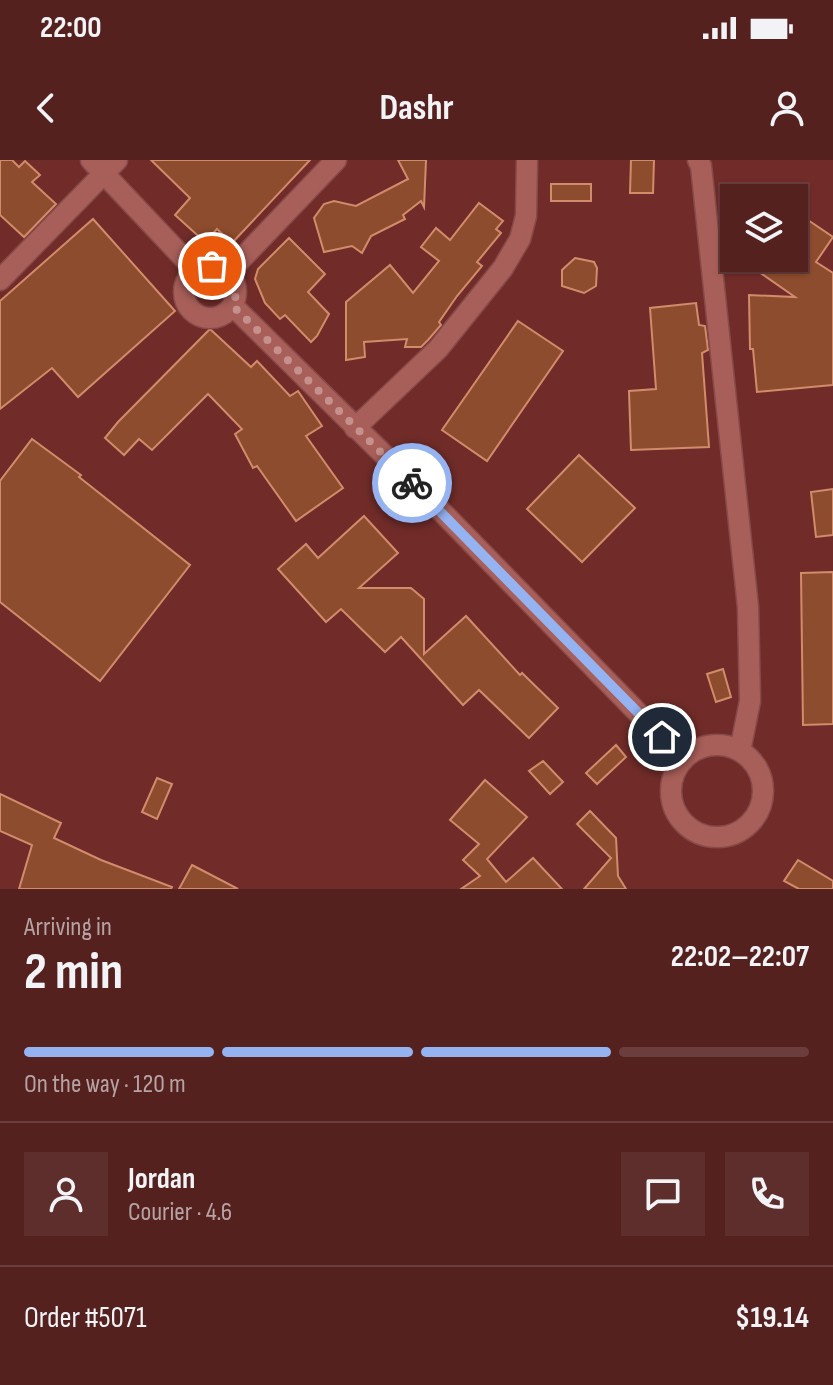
<!DOCTYPE html>
<meta charset="utf-8">
<style>
body{margin:0;font-family:"Sofia Sans Condensed",sans-serif;background:#5e2e2c;color:#f1f3f6;height:100vh;display:flex;flex-direction:column;font-size:30px;white-space:nowrap}
*{box-sizing:border-box;margin:0}
p{font-size:26px;color:#b6a3a4}
.icon{flex:none;width:44px;height:44px;fill:none;stroke:currentColor;stroke-width:2;stroke-linecap:round;stroke-linejoin:round}
.map{position:relative;height:729px;overflow:hidden}
.panel{display:flex;flex-direction:column;background:#55211f;flex:1}
.panel>*{flex:none}
.tools{position:absolute;left:720px;top:24px;display:grid;gap:16px}
.tools a{display:grid;place-items:center;width:88px;height:88px;border-radius:0px;background:#55211f;box-shadow:0 2px 6px #0004,0 0 0 2px #6b3e3d;font-size:40px}
.pin{position:absolute;display:grid;place-items:center;width:68px;height:68px;color:#fff;margin:-34px;border:4px solid #fff;border-radius:50%;box-shadow:0 2px 8px #0007}
.courier{position:absolute;display:grid;place-items:center;width:80px;height:80px;margin:-40px;border:6px solid #95b2f1;border-radius:50%;background:#fff;color:#222;box-shadow:0 2px 10px #0007}
.headline em{font-style:normal;font-weight:700}
.headline div{display:flex;flex-direction:column-reverse}
.headline{display:flex;align-items:center;justify-content:space-between;height:136px;padding:0 24px}
h1{font-size:52px;font-weight:700;line-height:60px}
.bar{display:grid;grid-template-columns:repeat(4,1fr);gap:12px 8px;align-content:center;height:96px;padding:0 24px}
.bar i{height:10px;border-radius:6px;background:#6b3e3d}
.bar .selected{background:#95b2f1}
.bar p{grid-column:span 4}
.line{display:flex;align-items:center;gap:20px;padding:0 24px;border-top:2px solid #6b3e3d}
.line div{flex:1}
.round{display:grid;place-items:center;flex:none;width:84px;height:84px;border-radius:0px;background:#5e2e2c}
.status{display:flex;justify-content:space-between;align-items:center;height:56px;padding:0 40px;background:#55211f;direction:ltr}
.status svg{height:22px;fill:currentColor}
header{display:flex;justify-content:space-between;align-items:center;height:104px;padding:0 24px;background:#55211f;font-size:36px;font-weight:700}
.map>svg:first-child{display:block}
.building{fill:#8d4c2d;stroke:#d28b6b;stroke-width:2}
.lines{fill:none;stroke-linecap:round;stroke-linejoin:round}
.minor-casing{stroke:#864a49;stroke-width:23}
.minor{stroke:#a95f59;stroke-width:20}
.done{stroke:#c6918d;stroke-width:8;stroke-dasharray:0 14.4}
.route{stroke:#95b2f1;stroke-width:10}
</style>
<div class="status"><b>22:00</b><svg viewBox="0 0 49 12"><path d="M0 12V9h3v3zM5 12V6h3v6zM10 12V3h3v9zM15 12V0h3v12zM26 1h20v11H26zM47 4h2v5h-2z"/></svg></div>
<header><svg class="icon" aria-label="back" viewBox="0 0 24 24"><path d="M15 5l-7 7 7 7"/></svg>Dashr<svg class="icon" aria-label="person" viewBox="0 0 24 24"><circle cx="12" cy="8" r="4"/><path d="M4 21q1-7 8-7t8 7"/></svg></header>
<div class="map">
<svg width="833" height="729" viewBox="0 0 833 729">
<rect width="100%" height="100%" fill="#712c29"/>
<g class="building">
<path d="M 0,0 L 12,0 L 19,7 L 25,1 L 40,15 L 32,22 L 56,44 L 24,77 L 0,55 Z"/>
<path d="M 151,0 L 310,0 L 232,83 L 217,69 L 205,82 L 175,55 L 190,38 Z"/>
<path d="M 398,0 L 426,0 L 424,47 L 421,41 L 403,55 L 405,59 L 371,76 L 362,93 L 352,86 L 324,92 L 314,58 L 324,44 L 334,41 L 356,46 L 408,19 Z"/>
<path d="M 631,0 L 654,0 L 653,33 L 630,33 Z"/>
<rect x="551" y="24" width="40" height="17"/>
<path d="M 479,43 L 503,61 L 496,69 L 501,73 L 477,102 L 482,106 L 457,136 L 439,162 L 441,165 L 428,180 L 421,187 L 405,187 L 407,179 L 364,182 L 365,197 L 346,200 L 346,142 L 390,105 L 413,133 L 439,101 L 421,87 L 436,68 L 450,80 Z"/>
<path d="M 802,56 L 833,77 L 816,102 L 833,113 L 833,225 L 757,232 L 753,189 L 750,189 L 749,135 L 795,137 L 739,98 L 794,98 L 794,66 Z"/>
<path d="M 93,59 L 175,151 L 78,237 L 52,208 L 0,249 L 0,141 Z"/>
<path d="M 289,78 L 325,114 L 308,132 L 329,154 L 317,176 L 311,182 L 285,155 L 280,159 L 265,143 L 255,119 L 258,109 Z"/>
<path d="M 575,98 L 594,102 L 597,108 L 596,126 L 584,133 L 562,126 L 562,110 Z"/>
<path d="M 696,143 L 699,165 L 705,166 L 708,190 L 702,193 L 709,287 L 631,290 L 629,231 L 656,229 L 650,148 Z"/>
<path d="M 518,161 L 563,191 L 487,301 L 442,270 Z"/>
<path d="M 210,169 L 251,207 L 257,201 L 290,236 L 298,231 L 322,266 L 306,276 L 343,328 L 296,361 L 257,306 L 253,308 L 235,274 L 242,269 L 208,234 L 152,290 L 139,279 L 124,295 L 105,278 L 118,262 Z"/>
<path d="M 32,279 L 81,315 L 79,317 L 190,405 L 100,521 L 0,442 L 0,321 Z"/>
<path d="M 579,295 L 635,348 L 582,402 L 527,349 Z"/>
<path d="M 833,329 L 833,375 L 816,377 L 811,332 Z"/>
<path d="M 364,356 L 398,393 L 359,428 L 411,428 L 424,439 L 424,494 L 466,456 L 520,515 L 522,513 L 558,548 L 529,578 L 479,530 L 463,545 L 401,477 L 385,492 L 341,449 L 326,462 L 278,409 L 306,384 L 318,398 Z"/>
<path d="M 833,412 L 833,564 L 803,565 L 801,413 Z"/>
<path d="M 723,509 L 731,537 L 716,542 L 707,514 Z"/>
<path d="M 616,585 L 626,597 L 597,624 L 586,613 Z"/>
<path d="M 543,601 L 563,622 L 550,634 L 529,611 Z"/>
<path d="M 157,618 L 172,624 L 157,659 L 142,652 Z"/>
<path d="M 485,620 L 527,657 L 487,699 L 506,722 L 533,698 L 562,729 L 461,729 L 480,716 L 463,700 L 479,684 L 450,660 Z"/>
<path d="M 0,634 L 61,663 L 54,678 L 101,700 L 172,727 L 171,729 L 19,729 L 32,685 L 0,671 Z"/>
<path d="M 590,651 L 616,678 L 618,716 L 626,729 L 584,729 L 611,698 L 577,664 Z"/>
<path d="M 798,700 L 833,721 L 833,729 L 799,729 L 784,721 Z"/>
<path d="M 192,705 L 238,729 L 179,729 Z"/>
</g>
<g class="lines">
<g class="minor-casing">
<g id="minor">
<path d="M 91,0 L 195,110"/>
<path d="M 698,0 L 701,6 L 748,447 L 750,541 L 740,591"/>
<circle cx="210" cy="132" r="26"/>
<path d="M 228,113 L 336,0"/>
<path d="M 0,120 L 117,0"/>
<path d="M 233,146 L 443,353 L 683,599"/>
<path d="M 355,268 L 438,189 L 503,108 L 520,79 L 526,56 L 527,0"/>
<circle cx="717" cy="631" r="46"/>
</g>
</g>
<use href="#minor" class="minor"/>
</g>
<g class="lines">
<path class="done" d="M 212,106 C 233,111 240,127 233,146 L 412,323"/>
<path class="route" d="M 412,323 L 662,577"/>
</g>
</svg>
<div class="tools">
<a><svg class="icon" aria-label="layers" viewBox="0 0 24 24"><path d="M12 4l9 5-9 5-9-5zM3 14l9 5 9-5"/></svg></a>
</div>
<div class="pin" style="left:212px;top:106px;background:#ea580c"><svg class="icon" aria-label="bag" viewBox="0 0 24 24"><path d="M5 8h14l-1 12H6zM9 8a3 3 0 0 1 6 0"/></svg></div>
<div class="pin" style="left:662px;top:577px;background:#1f2937"><svg class="icon" aria-label="home" viewBox="0 0 24 24"><path d="M3 11l9-7 9 7M6 9v11h12V9"/></svg></div>
<div class="courier" style="left:412px;top:323px"><svg class="icon" aria-label="bike" viewBox="0 0 24 24"><circle cx="6" cy="16" r="4"/><circle cx="18" cy="16" r="4"/><path d="M6 16l4-8h5l3 8M10 8l3 8H6M13 5h3"/></svg></div>
</div>
<section class="panel">
<div class="headline"><div><h1>2 min</h1><p>Arriving in</p></div><em>22:02–22:07</em></div>
<div class="bar"><i class="selected"></i><i class="selected"></i><i class="selected"></i><i></i><p>On the way · 120 m</p></div>
<div class="line" style="height:144px"><a class="round"><svg class="icon" aria-label="person" viewBox="0 0 24 24"><circle cx="12" cy="8" r="4"/><path d="M4 21q1-7 8-7t8 7"/></svg></a><div><b>Jordan</b><p>Courier · 4.6</p></div><a class="round"><svg class="icon" aria-label="chat" viewBox="0 0 24 24"><path d="M4 5h16v11H9l-5 4z"/></svg></a><a class="round"><svg class="icon" aria-label="phone" viewBox="0 0 24 24"><path d="M5 4h4l2 5-3 2q2 4 5 5l2-3 5 2v4C11 20 4 13 5 4z"/></svg></a></div>
<div class="line" style="height:104px"><div>Order #5071</div><b>$19.14</b></div>
</section>
